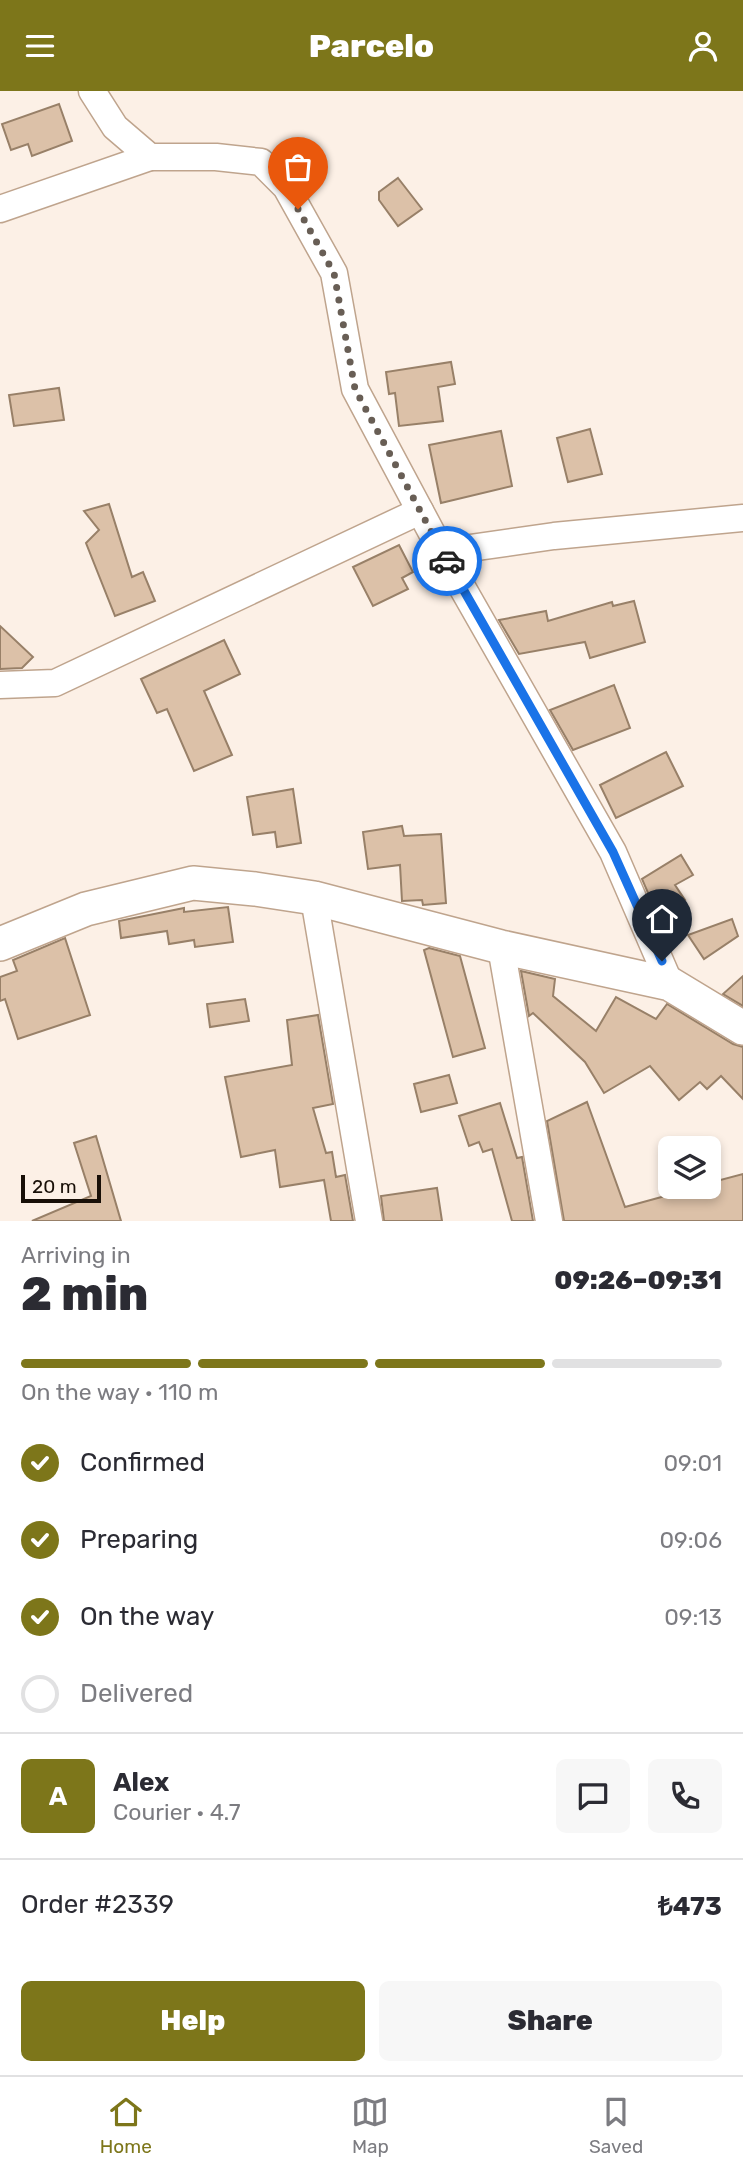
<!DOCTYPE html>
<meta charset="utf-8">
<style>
body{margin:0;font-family:Rubik,sans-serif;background:#f7f7f7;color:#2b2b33;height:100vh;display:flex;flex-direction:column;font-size:26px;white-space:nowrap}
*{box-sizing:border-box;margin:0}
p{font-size:23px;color:#7c7c81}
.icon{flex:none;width:38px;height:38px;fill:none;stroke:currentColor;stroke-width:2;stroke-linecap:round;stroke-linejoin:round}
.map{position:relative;height:1130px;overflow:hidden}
.details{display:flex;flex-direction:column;background:#fff;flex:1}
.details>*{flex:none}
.controls{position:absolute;left:658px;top:1045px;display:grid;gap:14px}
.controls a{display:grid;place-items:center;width:63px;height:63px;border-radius:10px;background:#fff;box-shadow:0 4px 10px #0003;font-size:35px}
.scale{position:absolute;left:21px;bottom:18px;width:80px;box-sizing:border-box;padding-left:7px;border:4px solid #180f07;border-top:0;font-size:19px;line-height:24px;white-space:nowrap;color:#180f07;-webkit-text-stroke:5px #fcf0e6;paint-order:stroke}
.pin{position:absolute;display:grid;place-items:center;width:60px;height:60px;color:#fff;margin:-72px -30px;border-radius:50% 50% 50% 0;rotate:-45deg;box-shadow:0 0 7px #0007}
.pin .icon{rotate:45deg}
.courier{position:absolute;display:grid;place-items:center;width:70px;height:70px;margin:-35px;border:5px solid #1a73e8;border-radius:50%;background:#fff;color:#222;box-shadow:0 2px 9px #0007}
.head em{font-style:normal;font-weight:800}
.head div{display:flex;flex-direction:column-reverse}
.head{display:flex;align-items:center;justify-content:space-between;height:119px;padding:0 21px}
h1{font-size:46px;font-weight:800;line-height:52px}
.bar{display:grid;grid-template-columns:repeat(4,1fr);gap:10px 7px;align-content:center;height:84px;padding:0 21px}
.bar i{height:9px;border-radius:5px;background:#e1e1e2}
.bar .current{background:#7d761a}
.bar p{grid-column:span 4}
.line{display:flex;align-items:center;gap:18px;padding:0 21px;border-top:2px solid #e1e1e2}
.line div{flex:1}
.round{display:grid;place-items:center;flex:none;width:74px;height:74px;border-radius:10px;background:#f7f7f7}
ol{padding:0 21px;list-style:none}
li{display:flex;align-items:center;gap:21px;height:77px}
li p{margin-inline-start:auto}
li .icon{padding:7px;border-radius:50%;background:#7d761a;color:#fff;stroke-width:4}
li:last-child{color:#7c7c81}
li i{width:38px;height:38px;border:4px solid #e1e1e2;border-radius:50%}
.primary-button{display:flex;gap:14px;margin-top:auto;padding:14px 21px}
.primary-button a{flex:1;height:80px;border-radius:10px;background:#7d761a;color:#fff;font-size:28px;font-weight:800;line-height:80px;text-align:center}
.primary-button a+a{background:#f7f7f7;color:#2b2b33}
header{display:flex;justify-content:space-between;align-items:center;height:91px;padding:0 21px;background:#7d761a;color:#fff;font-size:32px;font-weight:800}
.tabs{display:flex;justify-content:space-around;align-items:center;height:98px;border-top:2px solid #e1e1e2;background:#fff;font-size:19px;color:#7c7c81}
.tabs a{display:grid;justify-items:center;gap:4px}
.tabs .current{color:#7d761a}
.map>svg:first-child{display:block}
.building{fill:#dcc1a8;stroke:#988068;stroke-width:2}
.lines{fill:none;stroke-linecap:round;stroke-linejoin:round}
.minor-casing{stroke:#bfa48d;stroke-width:29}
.tertiary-casing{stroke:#bfa48d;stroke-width:36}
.minor{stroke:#fff;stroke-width:26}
.tertiary{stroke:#fff;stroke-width:33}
.done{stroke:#685e55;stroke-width:7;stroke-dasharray:0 12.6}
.route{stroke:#1a73e8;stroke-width:9}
</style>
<header><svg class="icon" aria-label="menu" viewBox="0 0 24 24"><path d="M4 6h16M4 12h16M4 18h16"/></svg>Parcelo<svg class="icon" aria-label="person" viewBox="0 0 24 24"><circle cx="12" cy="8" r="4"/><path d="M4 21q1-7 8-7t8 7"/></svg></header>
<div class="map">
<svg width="743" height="1130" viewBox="0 0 743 1130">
<rect width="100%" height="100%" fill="#fcf0e6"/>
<g class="building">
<path d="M 59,13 L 72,50 L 32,65 L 28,53 L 11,59 L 2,33 Z"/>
<path d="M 398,87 L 422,118 L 398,135 L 379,109 L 379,101 Z"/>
<path d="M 451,271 L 455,293 L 438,296 L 443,330 L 399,335 L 395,302 L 389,303 L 386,281 Z"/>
<path d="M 59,297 L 64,329 L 14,335 L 9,304 Z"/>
<path d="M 590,338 L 602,383 L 568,391 L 557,347 Z"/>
<path d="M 501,340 L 512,395 L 441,412 L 429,354 Z"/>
<path d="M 109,413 L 132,486 L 143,481 L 155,510 L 115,525 L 86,452 L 99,439 L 84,420 Z"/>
<path d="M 399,454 L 413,481 L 402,487 L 408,498 L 373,515 L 353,476 Z"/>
<path d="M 634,510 L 645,551 L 590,567 L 585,551 L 519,563 L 499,529 L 546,520 L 548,530 L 612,511 L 613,515 Z"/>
<path d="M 0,535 L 33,566 L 22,577 L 0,578 Z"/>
<path d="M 224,549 L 240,583 L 204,600 L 232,664 L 194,680 L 167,618 L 157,622 L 141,588 Z"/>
<path d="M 614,594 L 630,637 L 573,659 L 550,619 Z"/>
<path d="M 666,661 L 683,695 L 616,727 L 600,694 Z"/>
<path d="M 293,698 L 301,752 L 277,756 L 275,741 L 253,744 L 247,706 Z"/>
<path d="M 402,735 L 404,745 L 441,743 L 446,812 L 423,814 L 422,809 L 402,810 L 400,774 L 368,778 L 363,741 Z"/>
<path d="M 681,764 L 693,784 L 675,794 L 685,809 L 658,825 L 642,788 Z"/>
<path d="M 228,816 L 233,851 L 195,856 L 194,849 L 169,853 L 167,840 L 121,847 L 119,830 L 184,817 L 184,821 Z"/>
<path d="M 732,828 L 738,845 L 704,868 L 688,844 Z"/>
<path d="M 65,847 L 90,924 L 18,948 L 5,908 L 0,910 L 0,886 L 17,880 L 13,869 Z"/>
<path d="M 429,857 L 460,865 L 485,957 L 453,966 L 424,859 Z"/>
<path d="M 521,880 L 555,888 L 553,905 L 596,940 L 616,906 L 656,928 L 667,913 L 733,953 L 743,956 L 743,1008 L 721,985 L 707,998 L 700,991 L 679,1009 L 650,975 L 604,1002 L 585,971 L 533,922 L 529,925 Z"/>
<path d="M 743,885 L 743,915 L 723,903 Z"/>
<path d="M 245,908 L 249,930 L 210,936 L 207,913 Z"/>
<path d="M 318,924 L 333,1013 L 313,1017 L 326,1062 L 332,1061 L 336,1086 L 345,1084 L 353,1130 L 331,1130 L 324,1089 L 280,1096 L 275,1059 L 241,1066 L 225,986 L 292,974 L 287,929 Z"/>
<path d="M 449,984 L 457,1012 L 421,1021 L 414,993 Z"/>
<path d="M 587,1011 L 625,1116 L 698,1096 L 709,1096 L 709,1092 L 743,1083 L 743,1130 L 564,1130 L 547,1030 Z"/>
<path d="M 500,1012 L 517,1067 L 522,1066 L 533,1130 L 512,1130 L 492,1058 L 483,1061 L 479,1051 L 469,1055 L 459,1025 Z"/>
<path d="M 96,1045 L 121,1130 L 32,1130 L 91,1105 L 74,1052 Z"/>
<path d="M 437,1097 L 442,1130 L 384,1130 L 381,1105 Z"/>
</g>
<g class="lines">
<g class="minor-casing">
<g id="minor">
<path d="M 92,0 L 115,36 L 150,66 L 216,66 L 261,71 L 286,96 L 334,182 L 355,298 L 442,461 L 613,761 L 670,893"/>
<path d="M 0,118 L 150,66"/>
<path d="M 442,461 L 554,445 L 743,427"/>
<path d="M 0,594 L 55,592 L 420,420"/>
<path d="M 314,807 L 369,1130"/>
<path d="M 501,856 L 549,1130"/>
</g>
</g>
<g class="tertiary-casing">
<path id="tertiary" d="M 0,853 L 86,818 L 193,792 L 255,798 L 314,807 L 501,856 L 670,893 L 743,937"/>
</g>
<use href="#minor" class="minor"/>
<use href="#tertiary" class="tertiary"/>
</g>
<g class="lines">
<path class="done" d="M 298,118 L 334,182 L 355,298 L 447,470"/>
<path class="route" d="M 447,470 L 613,761 L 662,870"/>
</g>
</svg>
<div class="controls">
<a><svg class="icon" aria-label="layers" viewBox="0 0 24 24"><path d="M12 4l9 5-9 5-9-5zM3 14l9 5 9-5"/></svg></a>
</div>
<div class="scale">20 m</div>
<div class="pin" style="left:298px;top:118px;background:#ea580c"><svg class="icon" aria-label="bag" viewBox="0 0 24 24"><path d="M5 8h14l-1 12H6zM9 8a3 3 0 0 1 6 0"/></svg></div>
<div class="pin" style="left:662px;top:870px;background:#1f2937"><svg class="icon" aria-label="home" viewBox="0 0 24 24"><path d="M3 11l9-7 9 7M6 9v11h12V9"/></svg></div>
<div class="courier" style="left:447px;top:470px"><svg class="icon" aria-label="car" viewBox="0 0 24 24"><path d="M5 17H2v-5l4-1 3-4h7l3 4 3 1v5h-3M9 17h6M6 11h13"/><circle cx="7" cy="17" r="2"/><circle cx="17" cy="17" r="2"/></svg></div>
</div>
<section class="details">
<div class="head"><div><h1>2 min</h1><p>Arriving in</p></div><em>09:26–09:31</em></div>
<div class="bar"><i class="current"></i><i class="current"></i><i class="current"></i><i></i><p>On the way · 110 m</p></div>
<ol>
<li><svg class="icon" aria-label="check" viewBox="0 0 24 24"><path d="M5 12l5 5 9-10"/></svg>Confirmed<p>09:01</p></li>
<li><svg class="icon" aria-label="check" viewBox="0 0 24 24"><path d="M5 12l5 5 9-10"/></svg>Preparing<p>09:06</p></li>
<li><svg class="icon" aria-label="check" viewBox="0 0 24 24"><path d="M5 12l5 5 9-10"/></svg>On the way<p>09:13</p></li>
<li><i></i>Delivered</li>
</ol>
<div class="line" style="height:126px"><b class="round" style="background:#7d761a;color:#fff">A</b><div><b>Alex</b><p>Courier · 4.7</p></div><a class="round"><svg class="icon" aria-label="chat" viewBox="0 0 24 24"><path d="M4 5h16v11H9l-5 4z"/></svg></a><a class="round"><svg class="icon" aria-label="phone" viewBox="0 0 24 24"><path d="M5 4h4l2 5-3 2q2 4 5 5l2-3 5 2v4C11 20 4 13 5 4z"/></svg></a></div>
<div class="line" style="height:91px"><div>Order #2339</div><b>₺473</b></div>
<div class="primary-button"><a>Help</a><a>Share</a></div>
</section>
<nav class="tabs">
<a class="current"><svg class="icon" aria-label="home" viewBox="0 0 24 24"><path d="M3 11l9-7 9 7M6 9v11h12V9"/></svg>Home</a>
<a><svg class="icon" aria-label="map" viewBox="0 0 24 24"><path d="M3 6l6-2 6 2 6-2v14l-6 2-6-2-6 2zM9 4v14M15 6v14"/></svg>Map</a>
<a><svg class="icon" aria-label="saved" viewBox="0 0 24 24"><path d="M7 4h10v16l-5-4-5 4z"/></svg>Saved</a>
</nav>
